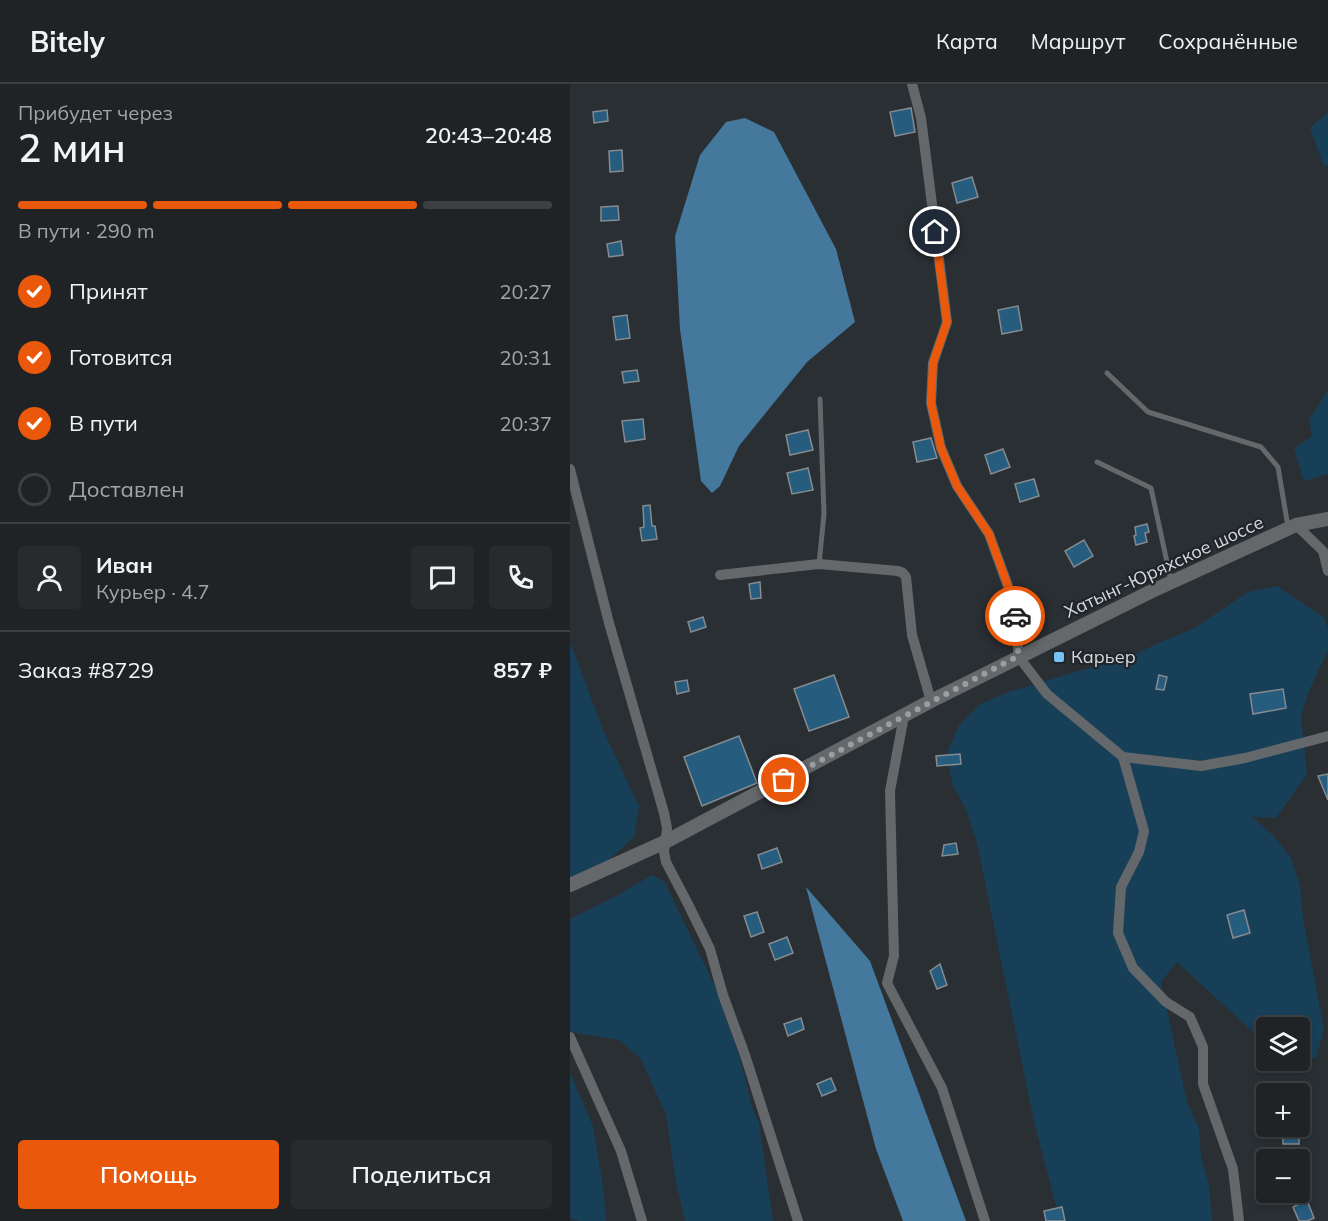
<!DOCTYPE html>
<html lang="ru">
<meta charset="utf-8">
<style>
body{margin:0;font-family:Mulish,sans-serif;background:#282b2e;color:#f1f3f6;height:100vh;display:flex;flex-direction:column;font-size:22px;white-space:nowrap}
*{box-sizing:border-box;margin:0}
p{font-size:20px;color:#a2a4a7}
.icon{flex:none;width:33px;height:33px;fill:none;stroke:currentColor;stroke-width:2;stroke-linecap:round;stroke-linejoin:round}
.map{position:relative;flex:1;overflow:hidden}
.details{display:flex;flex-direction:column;background:#202326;width:570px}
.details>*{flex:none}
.tools{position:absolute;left:686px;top:933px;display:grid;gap:12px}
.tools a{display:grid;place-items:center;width:54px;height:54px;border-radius:6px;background:#202326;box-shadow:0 3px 9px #0003,0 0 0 2px #3d4043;font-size:30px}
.pin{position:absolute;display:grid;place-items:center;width:51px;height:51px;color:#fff;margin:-26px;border:3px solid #fff;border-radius:50%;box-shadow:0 2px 6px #0007}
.courier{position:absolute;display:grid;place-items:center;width:60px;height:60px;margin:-30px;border:4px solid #ea580c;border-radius:50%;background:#fff;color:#222;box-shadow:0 2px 8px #0007}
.overview em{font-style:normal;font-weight:600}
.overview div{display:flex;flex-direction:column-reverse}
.overview{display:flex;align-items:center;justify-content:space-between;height:102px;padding:0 18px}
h1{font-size:39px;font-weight:600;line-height:45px}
.bar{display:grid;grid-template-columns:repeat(4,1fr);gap:9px 6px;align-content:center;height:72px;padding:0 18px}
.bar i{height:8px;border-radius:4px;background:#3d4043}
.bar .selected{background:#ea580c}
.bar p{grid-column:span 4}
.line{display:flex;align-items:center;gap:15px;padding:0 18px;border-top:2px solid #3d4043}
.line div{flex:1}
.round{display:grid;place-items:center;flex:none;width:63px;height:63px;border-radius:6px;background:#282b2e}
ol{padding:0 18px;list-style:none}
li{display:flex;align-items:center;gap:18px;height:66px}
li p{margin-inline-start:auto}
li .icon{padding:6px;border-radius:50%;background:#ea580c;color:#fff;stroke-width:4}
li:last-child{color:#a2a4a7}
li i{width:33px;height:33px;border:3px solid #3d4043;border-radius:50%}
.cta{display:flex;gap:12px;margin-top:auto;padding:12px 18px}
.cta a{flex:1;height:69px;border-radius:6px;background:#ea580c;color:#fff;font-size:24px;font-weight:600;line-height:69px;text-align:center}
.cta a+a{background:#282b2e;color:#f1f3f6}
header{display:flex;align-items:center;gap:36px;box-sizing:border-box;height:84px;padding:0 30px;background:#202326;border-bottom:2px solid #3d4043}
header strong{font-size:28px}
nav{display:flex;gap:33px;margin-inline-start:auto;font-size:21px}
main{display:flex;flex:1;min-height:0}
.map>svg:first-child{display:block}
.green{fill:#183f58}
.water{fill:#44799d}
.building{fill:#265c7e;stroke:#858b90;stroke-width:1.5}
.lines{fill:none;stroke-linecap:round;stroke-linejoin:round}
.service{stroke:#65686a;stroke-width:5}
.minor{stroke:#65686a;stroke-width:10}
.tertiary{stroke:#65686a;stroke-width:14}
.done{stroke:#9a9ea1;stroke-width:6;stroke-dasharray:0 10.8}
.route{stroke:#ea580c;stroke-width:8}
.poi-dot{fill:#73c1f5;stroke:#202529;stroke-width:2}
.labels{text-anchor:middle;stroke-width:4.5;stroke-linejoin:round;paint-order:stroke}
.street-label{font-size:18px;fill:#d6d9dc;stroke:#202529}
.poi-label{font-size:18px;fill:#d6d9dc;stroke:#202529;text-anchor:start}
</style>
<header>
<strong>Bitely</strong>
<nav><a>Карта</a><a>Маршрут</a><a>Сохранённые</a></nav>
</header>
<main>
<section class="details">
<div class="overview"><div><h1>2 мин</h1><p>Прибудет через</p></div><em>20:43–20:48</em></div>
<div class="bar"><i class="selected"></i><i class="selected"></i><i class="selected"></i><i></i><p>В пути · 290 m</p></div>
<ol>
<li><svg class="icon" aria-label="check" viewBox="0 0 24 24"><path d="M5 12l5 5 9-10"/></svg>Принят<p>20:27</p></li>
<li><svg class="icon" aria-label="check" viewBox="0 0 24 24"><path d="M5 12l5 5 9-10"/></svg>Готовится<p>20:31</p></li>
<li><svg class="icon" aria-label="check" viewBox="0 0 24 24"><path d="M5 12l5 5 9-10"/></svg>В пути<p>20:37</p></li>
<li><i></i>Доставлен</li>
</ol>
<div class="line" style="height:108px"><a class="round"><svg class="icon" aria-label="person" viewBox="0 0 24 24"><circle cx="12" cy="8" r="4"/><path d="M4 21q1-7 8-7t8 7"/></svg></a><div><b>Иван</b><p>Курьер · 4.7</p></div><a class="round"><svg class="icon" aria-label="chat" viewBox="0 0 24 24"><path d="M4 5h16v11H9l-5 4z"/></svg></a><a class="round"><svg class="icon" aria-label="phone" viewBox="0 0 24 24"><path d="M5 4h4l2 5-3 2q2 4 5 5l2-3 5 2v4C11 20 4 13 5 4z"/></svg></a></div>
<div class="line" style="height:78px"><div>Заказ #8729</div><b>857 ₽</b></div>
<div class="cta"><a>Помощь</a><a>Поделиться</a></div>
</section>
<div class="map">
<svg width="758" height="1137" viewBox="0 0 758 1137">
<rect width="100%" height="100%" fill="#2a2f33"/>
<g class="green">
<path d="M 758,28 L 758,81 L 754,82 L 740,44 Z"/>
<path d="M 758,306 L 758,390 L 734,397 L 724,365 L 742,352 L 739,336 Z"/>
<path d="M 707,502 L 755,534 L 758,547 L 758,566 L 739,607 L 731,633 L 737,690 L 706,734 L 682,733 L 703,751 L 721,774 L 730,802 L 733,834 L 754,945 L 746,974 L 729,976 L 729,944 L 696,944 L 696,960 L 607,878 L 591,898 L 617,1018 L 629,1044 L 631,1073 L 639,1100 L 642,1137 L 490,1137 L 464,1038 L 407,759 L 396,726 L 383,701 L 376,671 L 388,643 L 409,621 L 438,608 L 563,571 L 593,557 L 623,545 L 678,508 Z"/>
<path d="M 0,558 L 33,646 L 69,722 L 64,753 L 39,776 L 11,792 L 0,796 Z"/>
<path d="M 82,791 L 94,797 L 144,900 L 170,974 L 182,1023 L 189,1039 L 203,1137 L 115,1137 L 106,1099 L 96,1031 L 71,975 L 49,956 L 0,948 L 0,835 L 48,811 Z"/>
<path d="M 0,989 L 23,1042 L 34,1109 L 36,1137 L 9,1137 L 0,1134 Z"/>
</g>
<g class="water">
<path d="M 175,34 L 204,48 L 266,165 L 285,238 L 237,278 L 169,362 L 150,402 L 142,409 L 131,397 L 110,245 L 105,152 L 130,71 L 156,38 Z"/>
<path d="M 236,803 L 300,877 L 396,1137 L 333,1137 L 306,1065 Z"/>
</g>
<g class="building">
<path d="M 341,24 L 345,48 L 325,52 L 320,28 Z"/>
<path d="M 37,26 L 38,37 L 24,39 L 23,28 Z"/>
<path d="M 52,66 L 53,87 L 40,88 L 39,67 Z"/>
<path d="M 402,93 L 408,113 L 387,119 L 382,99 Z"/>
<path d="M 48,122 L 49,136 L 31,137 L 31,123 Z"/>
<path d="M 51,157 L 53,171 L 39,173 L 37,160 Z"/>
<path d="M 448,222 L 452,246 L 432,250 L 428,226 Z"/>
<path d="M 57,231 L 60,254 L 46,256 L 43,233 Z"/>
<path d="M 67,286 L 69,297 L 54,299 L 52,288 Z"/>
<path d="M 73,335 L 75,355 L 55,358 L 52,337 Z"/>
<path d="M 238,346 L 243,366 L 220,371 L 216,351 Z"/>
<path d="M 361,354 L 367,374 L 347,378 L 343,358 Z"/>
<path d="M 433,365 L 440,383 L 421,390 L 415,371 Z"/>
<path d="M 238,384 L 243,406 L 222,410 L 217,389 Z"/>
<path d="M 464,395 L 469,412 L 450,418 L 445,400 Z"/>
<path d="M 80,421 L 82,442 L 85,442 L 87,455 L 72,457 L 70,444 L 74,443 L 73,422 Z"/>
<path d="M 577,440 L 579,448 L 575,449 L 577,458 L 566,461 L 564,452 L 566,451 L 565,443 Z"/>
<path d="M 514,456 L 523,472 L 504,483 L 495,467 Z"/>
<path d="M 190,498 L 191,514 L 181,515 L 179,500 Z"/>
<path d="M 133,533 L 136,543 L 121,548 L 118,538 Z"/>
<path d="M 264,591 L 279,633 L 239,647 L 224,605 Z"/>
<path d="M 589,591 L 597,593 L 594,606 L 586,605 Z"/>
<path d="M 117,596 L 119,607 L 107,610 L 105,598 Z"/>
<path d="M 713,605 L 716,624 L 683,630 L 680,610 Z"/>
<path d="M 169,652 L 187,699 L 132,722 L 114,673 Z"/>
<path d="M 390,670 L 391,680 L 367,682 L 366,672 Z"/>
<path d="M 758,690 L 758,716 L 748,692 Z"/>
<path d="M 386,759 L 388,770 L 372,772 L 374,761 Z"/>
<path d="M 207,764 L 212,778 L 192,785 L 188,771 Z"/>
<path d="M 674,826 L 680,849 L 663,854 L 657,831 Z"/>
<path d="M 187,828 L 194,848 L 181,853 L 174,832 Z"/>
<path d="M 217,853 L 223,869 L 205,876 L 199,860 Z"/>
<path d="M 370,880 L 377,901 L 367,905 L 360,887 Z"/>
<path d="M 231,934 L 234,945 L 218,952 L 214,940 Z"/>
<path d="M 261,994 L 266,1006 L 252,1012 L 247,1000 Z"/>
<path d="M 729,1043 L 729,1060 L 713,1060 L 713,1044 Z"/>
<path d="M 737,1116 L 744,1134 L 737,1137 L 729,1137 L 723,1123 Z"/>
<path d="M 492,1123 L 495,1137 L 476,1137 L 474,1127 Z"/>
</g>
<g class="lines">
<g class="service">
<path d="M 537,289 L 578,328 L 691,363 L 708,383 L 718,443"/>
<path d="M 527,378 L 581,404 L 601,497"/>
<path d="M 249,480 L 254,430 L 250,315"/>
</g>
<g class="minor">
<path d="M 342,0 L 351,34 L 377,238 L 363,279 L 361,319 L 371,364 L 387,402 L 419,450 L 443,516 L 448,550 L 448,572 L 477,610 L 553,673 L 631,682 L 675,674 L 758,652"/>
<path d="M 0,385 L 39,539 L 94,729 L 97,744 L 94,768 L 96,778 L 118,820 L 140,865 L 153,911 L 175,971 L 228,1137"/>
<path d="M 726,441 L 753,467 L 758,487"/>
<path d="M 150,491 L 249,480 L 328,487 L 333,489 L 336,493 L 342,551 L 361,617"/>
<path d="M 334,632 L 320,707 L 324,872 L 317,899 L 372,1004 L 415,1137"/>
<path d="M 553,673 L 574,747 L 569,768 L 551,803 L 548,849 L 563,884 L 596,918 L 620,933 L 633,963 L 633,1000 L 663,1085 L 669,1137"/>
<path d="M 0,953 L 51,1067 L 72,1137"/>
</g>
<path class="tertiary" d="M 0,801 L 95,758 L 361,617 L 580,508 L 726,441 L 758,435"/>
</g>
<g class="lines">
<path class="done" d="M 214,696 L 448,572 L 448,550 L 445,532"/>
<path class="route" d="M 365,148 L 377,238 L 363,279 L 361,319 L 371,364 L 387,402 L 419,450 L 443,516 L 445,532"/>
</g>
<rect class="poi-dot" x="483" y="567" width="12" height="12" rx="3"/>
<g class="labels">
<g class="street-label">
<text transform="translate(594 483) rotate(-25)" y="6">Хатынг-Юряхское шоссе</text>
</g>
<g class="poi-label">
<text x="501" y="579">Карьер</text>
</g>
</g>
</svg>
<div class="tools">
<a><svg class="icon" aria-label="layers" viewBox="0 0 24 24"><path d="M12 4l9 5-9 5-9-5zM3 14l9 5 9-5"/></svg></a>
<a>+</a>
<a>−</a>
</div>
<div class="pin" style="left:214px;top:696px;background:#ea580c"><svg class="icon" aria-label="bag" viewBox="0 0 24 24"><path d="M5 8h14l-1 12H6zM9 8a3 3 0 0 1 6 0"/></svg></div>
<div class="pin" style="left:365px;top:148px;background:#1f2937"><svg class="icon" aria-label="home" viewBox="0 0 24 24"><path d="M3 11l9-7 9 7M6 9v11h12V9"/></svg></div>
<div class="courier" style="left:445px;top:532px"><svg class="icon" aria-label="car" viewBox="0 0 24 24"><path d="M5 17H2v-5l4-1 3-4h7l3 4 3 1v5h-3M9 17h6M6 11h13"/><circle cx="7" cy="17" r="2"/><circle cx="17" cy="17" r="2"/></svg></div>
</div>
</main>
